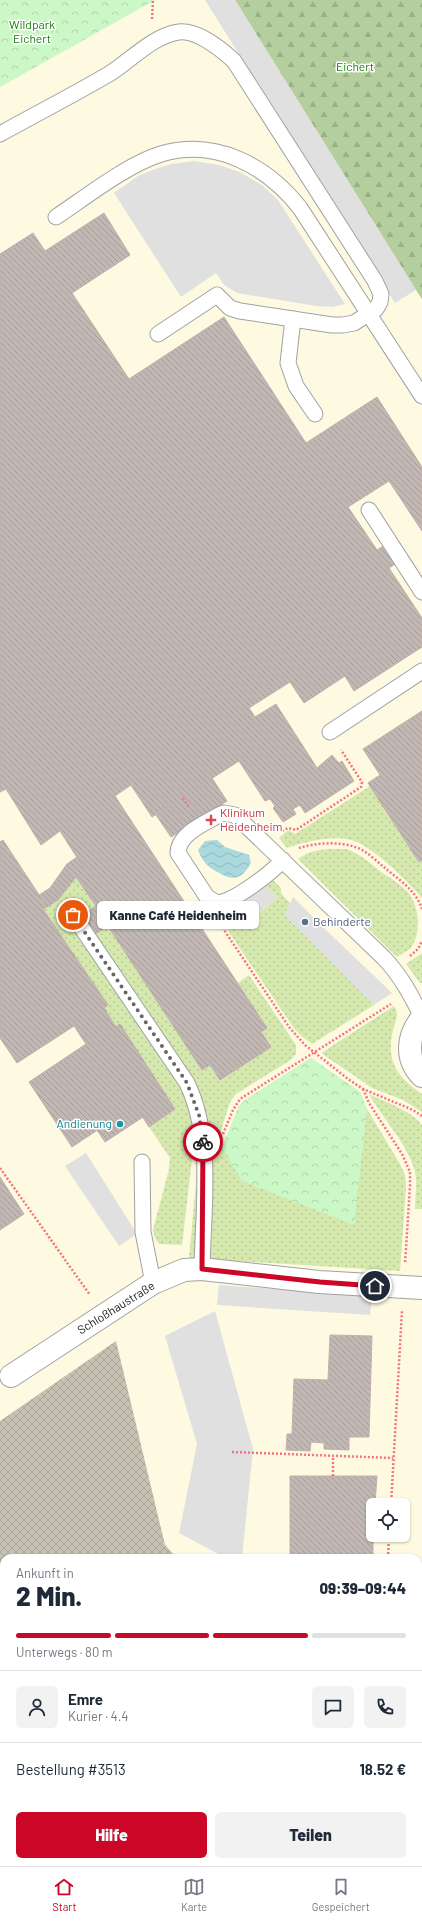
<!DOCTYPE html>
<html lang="de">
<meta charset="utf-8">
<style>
body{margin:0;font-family:Barlow,sans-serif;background:#f2f2f3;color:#1f2937;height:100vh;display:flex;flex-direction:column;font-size:15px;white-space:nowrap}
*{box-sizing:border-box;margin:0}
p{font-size:13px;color:#747a83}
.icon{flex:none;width:22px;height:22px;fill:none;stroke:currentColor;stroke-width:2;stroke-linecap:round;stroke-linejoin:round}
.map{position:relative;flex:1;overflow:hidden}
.details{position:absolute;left:0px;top:1554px;width:422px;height:312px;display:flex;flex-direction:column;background:#fff;border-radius:12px 12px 0 0;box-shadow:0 1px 3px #0004}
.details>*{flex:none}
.controls{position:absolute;left:366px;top:1498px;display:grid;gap:8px}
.controls a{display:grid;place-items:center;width:44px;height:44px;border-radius:6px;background:#fff;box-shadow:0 1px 3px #0004;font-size:20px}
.pin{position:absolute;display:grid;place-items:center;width:34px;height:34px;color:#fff;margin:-17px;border:2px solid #fff;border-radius:50%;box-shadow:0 1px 4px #0007}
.courier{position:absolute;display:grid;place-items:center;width:40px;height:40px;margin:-20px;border:3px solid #cb0626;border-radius:50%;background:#fff;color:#222;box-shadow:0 1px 5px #0007}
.bubble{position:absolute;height:28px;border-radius:6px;background:#fff;box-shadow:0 1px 3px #0004;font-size:13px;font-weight:800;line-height:28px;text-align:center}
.headline em{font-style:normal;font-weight:800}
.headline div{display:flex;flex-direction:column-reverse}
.headline{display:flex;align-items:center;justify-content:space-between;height:68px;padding:0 16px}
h1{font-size:26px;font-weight:800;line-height:30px}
.bar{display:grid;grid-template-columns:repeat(4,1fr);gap:6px 4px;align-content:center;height:48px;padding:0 16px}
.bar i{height:5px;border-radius:3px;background:#e0e1e3}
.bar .selected{background:#cb0626}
.bar p{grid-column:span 4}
.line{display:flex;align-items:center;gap:10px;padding:0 16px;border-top:1px solid #e0e1e3}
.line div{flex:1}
.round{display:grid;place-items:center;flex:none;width:42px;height:42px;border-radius:6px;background:#f2f2f3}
.action{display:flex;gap:8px;margin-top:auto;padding:8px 16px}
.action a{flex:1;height:46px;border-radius:6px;background:#cb0626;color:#fff;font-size:16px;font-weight:800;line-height:46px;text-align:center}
.action a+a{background:#f2f2f3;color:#1f2937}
.menu{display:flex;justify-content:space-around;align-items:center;height:56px;border-top:1px solid #e0e1e3;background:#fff;font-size:11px;color:#747a83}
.menu a{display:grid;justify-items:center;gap:2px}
.menu .selected{color:#cb0626}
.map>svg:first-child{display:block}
.education{fill:#fefae2;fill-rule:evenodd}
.construction{fill:url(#construction-cross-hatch)}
.grass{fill:url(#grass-dots)}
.forest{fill:url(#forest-firs)}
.park{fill:url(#park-crowns)}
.parking{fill:#e0e0e0}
.water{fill:url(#water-waves)}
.building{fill:url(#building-back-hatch);stroke:#c2b0aa}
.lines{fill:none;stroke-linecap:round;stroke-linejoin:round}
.service-casing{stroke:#a1a1a1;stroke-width:17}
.minor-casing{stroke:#a1a1a1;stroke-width:24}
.path{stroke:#f6737b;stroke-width:2.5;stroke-dasharray:2 2;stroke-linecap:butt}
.service{stroke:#fff;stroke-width:15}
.minor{stroke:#fff;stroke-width:22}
.done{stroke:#696766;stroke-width:4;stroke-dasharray:0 7.2}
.route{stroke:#cb0626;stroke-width:5}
.health-dot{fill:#e0444e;stroke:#fff;stroke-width:1.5}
.service-dot{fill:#5c6f8a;stroke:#fff;stroke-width:1.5}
.culture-dot{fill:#0f9aa8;stroke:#fff;stroke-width:1.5}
.labels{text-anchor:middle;stroke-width:3;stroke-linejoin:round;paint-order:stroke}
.park-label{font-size:12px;fill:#187e0f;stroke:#fff}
.health-label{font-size:12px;fill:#be3a42;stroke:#fff;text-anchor:start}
.service-label{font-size:12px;fill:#4e5e75;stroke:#fff;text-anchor:start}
.culture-label{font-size:12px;fill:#0d838f;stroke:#fff;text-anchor:end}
.street-label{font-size:12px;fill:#202020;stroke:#fff}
</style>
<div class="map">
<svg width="422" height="1866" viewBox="0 0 422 1866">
<defs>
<pattern id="construction-cross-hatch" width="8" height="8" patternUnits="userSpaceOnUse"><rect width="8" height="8" fill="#c5c2b3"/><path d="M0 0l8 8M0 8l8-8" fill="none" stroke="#a9a69a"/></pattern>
<pattern id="grass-dots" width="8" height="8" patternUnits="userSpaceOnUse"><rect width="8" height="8" fill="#d5e9af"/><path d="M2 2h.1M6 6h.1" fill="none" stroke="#b7c896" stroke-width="1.8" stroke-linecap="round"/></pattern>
<pattern id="forest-firs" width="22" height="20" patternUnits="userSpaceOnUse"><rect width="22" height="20" fill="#b4ce9d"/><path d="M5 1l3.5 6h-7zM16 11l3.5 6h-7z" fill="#9ab187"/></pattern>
<pattern id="park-crowns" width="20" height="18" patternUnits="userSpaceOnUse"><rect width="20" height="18" fill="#cbf8c6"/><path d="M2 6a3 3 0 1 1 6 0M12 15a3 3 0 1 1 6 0" fill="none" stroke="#aed4aa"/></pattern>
<pattern id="water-waves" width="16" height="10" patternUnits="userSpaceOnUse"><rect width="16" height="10" fill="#a9d9dd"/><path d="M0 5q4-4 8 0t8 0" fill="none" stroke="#91babd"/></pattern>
<pattern id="building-back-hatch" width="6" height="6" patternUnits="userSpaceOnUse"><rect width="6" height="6" fill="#c1b7b3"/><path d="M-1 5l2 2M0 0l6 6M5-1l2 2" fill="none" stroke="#a69d9a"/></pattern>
</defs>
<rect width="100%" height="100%" fill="#f0ece7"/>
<path class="education" d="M 155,0 L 235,0 L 422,299 L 422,1625 L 418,1624 L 418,1558 L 177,1558 L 165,1545 L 116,1342 L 0,1421 L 0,87 ZM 373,1505 L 403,1505 L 403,1535 L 373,1535 Z"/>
<path class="construction" d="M 116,1341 L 165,1545 L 177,1558 L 4,1558 L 4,1862 L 271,1862 L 229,1866 L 0,1866 L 0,1421 Z"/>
<g class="grass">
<path d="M 370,786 L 419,862 L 422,860 L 422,898 C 407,881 373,846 351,840 C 334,835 303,842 287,848 L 279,838 L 288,830 L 295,834 Z"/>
<path d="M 347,849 C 361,855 368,861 380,871 C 388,877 399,883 407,891 C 420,905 422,935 410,949 C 406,952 401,954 397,957 L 298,859 C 312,848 329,849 347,849 Z"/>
<path d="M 76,877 L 96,906 L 82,916 L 95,935 L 108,926 L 220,1080 L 270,1047 L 261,1032 L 267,1028 L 238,983 L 249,975 L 296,1045 L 296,1054 L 289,1061 L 236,1094 L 230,1102 L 219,1137 L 215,1141 L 193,1151 L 182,1245 L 159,1244 L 155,1238 L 153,1230 L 169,1169 L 170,1158 L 149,1127 L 175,1109 L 120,1025 L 116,1027 L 104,1008 L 108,1005 L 43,909 L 58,900 Z"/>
<path d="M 273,880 L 281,888 L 281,893 L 290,903 L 285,915 L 374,1005 L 312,1044 L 300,1035 L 293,1027 L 222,922 L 223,918 L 226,914 L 243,926 L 278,897 L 264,886 Z"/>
<path d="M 422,953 L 422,983 L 420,983 L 406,964 Z"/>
<path d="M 394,1006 C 399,1013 397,1018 394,1026 C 385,1060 395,1075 422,1094 L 422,1112 L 403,1100 L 372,1088 L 321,1053 Z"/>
<path d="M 311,1058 L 360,1092 L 367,1109 L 400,1164 L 405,1175 L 406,1187 L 400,1271 L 189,1258 L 198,1161 L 222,1148 L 239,1106 L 245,1100 Z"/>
<path d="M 369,1094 C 387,1103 409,1109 422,1125 L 422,1209 L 415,1209 C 415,1196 418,1181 414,1168 C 405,1141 383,1119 369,1094 Z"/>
</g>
<path class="forest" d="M 235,0 L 422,0 L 422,299 L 416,290 Z"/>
<g class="park">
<path d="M 0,0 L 155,0 L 0,87 Z"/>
<path d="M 311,1058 L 360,1092 L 367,1109 L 354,1225 L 242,1181 L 222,1148 L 239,1106 L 245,1100 Z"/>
</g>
<g class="parking">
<path d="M 205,0 L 235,0 L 416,290 L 395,303 Z"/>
<path d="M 194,161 L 219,165 L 240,172 L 263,186 L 278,200 L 345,304 L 332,307 L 316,306 L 237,293 L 224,285 L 216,273 L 181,297 L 114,193 L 138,176 L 155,169 L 171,164 Z"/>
<path d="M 264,886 L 278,897 L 242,926 L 226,914 Z"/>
<path d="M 293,897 L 326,930 L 392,993 L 374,1005 L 285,915 Z"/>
<path d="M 86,1153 L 137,1234 L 119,1246 L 65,1166 Z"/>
<path d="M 219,1285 L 372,1296 L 370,1315 L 217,1305 Z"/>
<path d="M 215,1311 L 253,1449 L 242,1558 L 226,1558 L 179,1533 L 197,1444 L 165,1336 Z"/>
</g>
<path class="water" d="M 217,840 L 225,847 L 249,855 L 251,863 C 243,877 236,882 221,874 C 209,868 203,863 198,850 L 205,841 Z"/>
<g class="building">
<path d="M 104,213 L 130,255 L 72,293 L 129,379 L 224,317 L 306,443 L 377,397 L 422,467 L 422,531 L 389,481 L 348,507 L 377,550 L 385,545 L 397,563 L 389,568 L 422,618 L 422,647 L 354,691 L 345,676 L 304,703 L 290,682 L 249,708 L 255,717 L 276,704 L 317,768 L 332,755 L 339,763 L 342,761 L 354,781 L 305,813 L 300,805 L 293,809 L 296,814 L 283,822 L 273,808 L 275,806 L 270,799 L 265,801 L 239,761 L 152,817 L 131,785 L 115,796 L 267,1028 L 261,1032 L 271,1047 L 220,1080 L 210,1065 L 202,1070 L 108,926 L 94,935 L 82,915 L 96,906 L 76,877 L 85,870 L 60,831 L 41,845 L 6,789 L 0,792 L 0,254 L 33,233 L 45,251 Z"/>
<path d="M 422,711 L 422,860 L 419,862 L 368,783 L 380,775 L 363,749 Z"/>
<path d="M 212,778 L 227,801 L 171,837 L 156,815 Z"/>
<path d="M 3,840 L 47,907 L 43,909 L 108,1005 L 104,1008 L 116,1027 L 120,1024 L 175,1109 L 149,1127 L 135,1105 L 72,1147 L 29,1082 L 86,1044 L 74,1026 L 17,1063 L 0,1038 L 0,842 Z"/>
<path d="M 77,857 L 85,870 L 76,877 L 58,900 L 47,907 L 39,895 L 50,888 L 67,864 Z"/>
<path d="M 135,1105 L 143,1117 L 105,1142 L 97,1130 Z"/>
<path d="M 0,1177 L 24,1214 L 0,1230 Z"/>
<path d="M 330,1335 L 372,1336 L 369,1437 L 349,1437 L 349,1450 L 324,1449 L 324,1443 L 311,1442 L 310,1451 L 286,1450 L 287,1434 L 292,1434 L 294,1379 L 328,1380 Z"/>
<path d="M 290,1476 L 377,1476 L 375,1505 L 373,1505 L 373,1558 L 290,1558 Z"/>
</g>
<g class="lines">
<g class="service-casing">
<g id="service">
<path d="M 0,134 C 36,114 73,95 109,74 C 130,61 154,35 179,32 C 197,30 221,49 234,61 L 375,281 L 381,294 L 380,302 L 376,309 L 354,323 L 343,325 L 332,325 L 240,311 L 230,308 L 217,295 L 158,334"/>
<path d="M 56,217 C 86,197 128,164 161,154 C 216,138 267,166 300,208 L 422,396"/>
<path d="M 293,319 L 288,363 L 296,386 L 315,414"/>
<path d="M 369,510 L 422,592"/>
<path d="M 330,732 L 422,671"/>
<path d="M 283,860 C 271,873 234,902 217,903 L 207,897 L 178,853 C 178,834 205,823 219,815 L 224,813 L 235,815 L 384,958 C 401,976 411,995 422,1017"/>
<path d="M 73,915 L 187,1083 C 214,1140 203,1208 202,1269"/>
<path d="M 142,1162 L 143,1232 L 153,1283"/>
</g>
</g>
<g class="minor-casing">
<g id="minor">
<path d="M 422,1018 C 407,1036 405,1059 422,1076"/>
<path d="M 11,1376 L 153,1283 L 184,1270 L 202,1269 L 319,1282 L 422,1288"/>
<path d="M 418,1697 L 422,1625"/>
<path d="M 408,1866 L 409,1862"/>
</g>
</g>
<g class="path">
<path d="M 152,19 L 153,0"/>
<path d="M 183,798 L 189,807"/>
<path d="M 282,831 L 288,828 L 296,830 L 361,787 L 362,782 L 341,750"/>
<path d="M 299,848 C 315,843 338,841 355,847 C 366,850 376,861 385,868 C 399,880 416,890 422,909"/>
<path d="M 220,924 L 289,1027 L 305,1045 L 348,1079 L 363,1089 L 413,1110 L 422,1116"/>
<path d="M 410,956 L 418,949 L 422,941"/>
<path d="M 363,1089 L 369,1103 L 402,1154 L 410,1172 L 410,1186 L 405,1264"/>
<path d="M 223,1134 L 233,1110 L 240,1099 L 391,1004"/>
<path d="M 0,1168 L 90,1295"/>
<path d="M 232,1452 L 393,1458"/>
<path d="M 333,1476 L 333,1456"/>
<path d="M 391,1505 L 402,1310"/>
<path d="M 388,1558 L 389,1535"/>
<path d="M 355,1866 L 364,1862"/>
</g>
<use href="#service" class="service"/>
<use href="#minor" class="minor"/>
</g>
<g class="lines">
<path class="done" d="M 73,915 L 187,1083 L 199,1115 L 203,1142"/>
<path class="route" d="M 203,1142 L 202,1269 L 320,1282 L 375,1286"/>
</g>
<path class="health-dot" d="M209 814h4v4h4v4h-4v4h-4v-4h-4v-4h4z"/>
<circle class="service-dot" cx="305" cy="922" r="4"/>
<circle class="culture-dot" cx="120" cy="1124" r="4"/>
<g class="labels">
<g class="park-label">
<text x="32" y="29">Wildpark<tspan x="32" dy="14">Eichert</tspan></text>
<text x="355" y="71">Eichert</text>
</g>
<g class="health-label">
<text x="220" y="817">Klinikum<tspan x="220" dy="14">Heidenheim</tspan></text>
</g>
<g class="service-label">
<text x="313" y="926">Behinderte</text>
</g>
<g class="culture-label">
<text x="112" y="1128">Andienung</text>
</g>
<g class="street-label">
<text transform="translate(116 1308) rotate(-32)" y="4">Schloßhaustraße</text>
</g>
</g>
</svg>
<div class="controls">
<a><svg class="icon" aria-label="locate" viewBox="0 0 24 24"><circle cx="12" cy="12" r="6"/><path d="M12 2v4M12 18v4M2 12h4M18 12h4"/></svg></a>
</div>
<div class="pin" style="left:73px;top:915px;background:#ea580c"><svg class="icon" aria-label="bag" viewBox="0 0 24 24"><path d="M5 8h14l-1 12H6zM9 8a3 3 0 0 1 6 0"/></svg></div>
<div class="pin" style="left:375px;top:1286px;background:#1f2937"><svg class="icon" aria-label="home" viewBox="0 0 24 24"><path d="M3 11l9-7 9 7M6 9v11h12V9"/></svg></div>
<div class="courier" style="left:203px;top:1142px"><svg class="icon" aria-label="bike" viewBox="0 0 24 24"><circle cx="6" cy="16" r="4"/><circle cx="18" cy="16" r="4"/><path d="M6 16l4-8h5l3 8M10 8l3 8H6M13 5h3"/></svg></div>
<div class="bubble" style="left:97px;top:901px;width:162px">Kanne Café Heidenheim</div>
<section class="details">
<div class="headline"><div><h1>2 Min.</h1><p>Ankunft in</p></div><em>09:39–09:44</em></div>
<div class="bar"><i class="selected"></i><i class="selected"></i><i class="selected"></i><i></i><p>Unterwegs · 80 m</p></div>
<div class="line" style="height:72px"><a class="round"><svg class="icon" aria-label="person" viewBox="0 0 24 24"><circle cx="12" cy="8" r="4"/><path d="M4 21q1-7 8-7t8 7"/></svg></a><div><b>Emre</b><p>Kurier · 4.4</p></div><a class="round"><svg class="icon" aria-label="chat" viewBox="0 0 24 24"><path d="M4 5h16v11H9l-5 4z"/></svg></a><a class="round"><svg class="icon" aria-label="phone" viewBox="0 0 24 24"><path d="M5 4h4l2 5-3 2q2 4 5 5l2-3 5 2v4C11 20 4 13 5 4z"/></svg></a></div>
<div class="line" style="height:52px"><div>Bestellung #3513</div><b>18.52 €</b></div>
<div class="action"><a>Hilfe</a><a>Teilen</a></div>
</section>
</div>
<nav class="menu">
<a class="selected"><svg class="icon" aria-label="home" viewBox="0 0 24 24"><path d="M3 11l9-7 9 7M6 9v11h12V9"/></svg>Start</a>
<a><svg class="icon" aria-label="map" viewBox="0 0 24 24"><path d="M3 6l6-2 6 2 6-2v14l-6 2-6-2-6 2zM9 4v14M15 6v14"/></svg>Karte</a>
<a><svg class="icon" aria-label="saved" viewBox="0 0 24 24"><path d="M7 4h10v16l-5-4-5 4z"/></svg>Gespeichert</a>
</nav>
